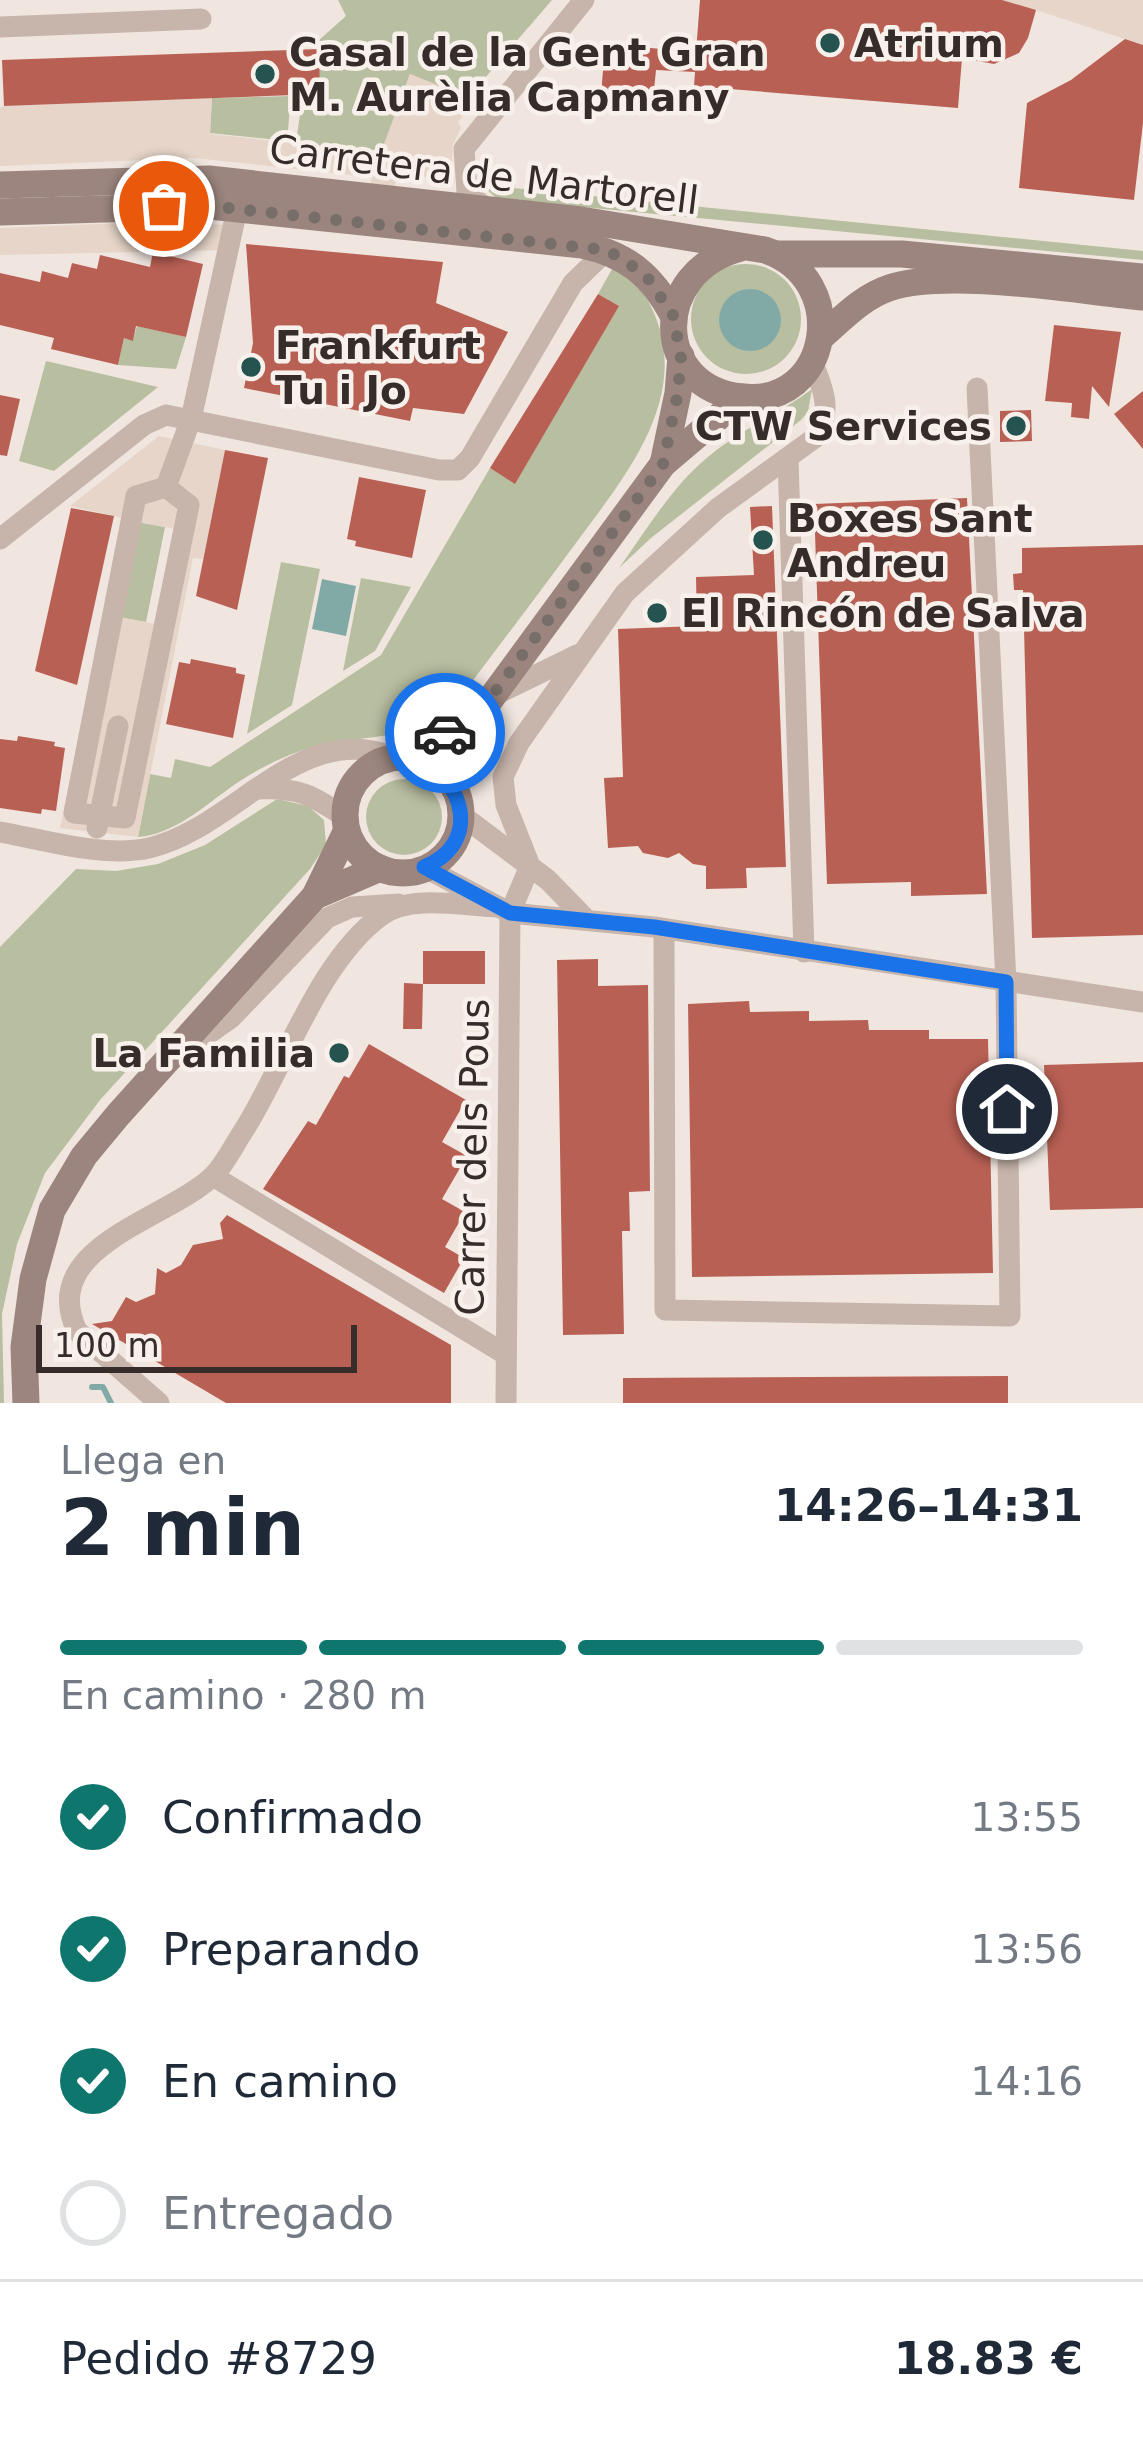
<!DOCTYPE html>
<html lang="es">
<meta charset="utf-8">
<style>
body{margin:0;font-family:"DejaVu Sans",sans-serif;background:#f6f6f7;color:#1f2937;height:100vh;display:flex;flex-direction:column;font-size:45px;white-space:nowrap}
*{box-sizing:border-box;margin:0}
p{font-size:39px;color:#747a83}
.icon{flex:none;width:66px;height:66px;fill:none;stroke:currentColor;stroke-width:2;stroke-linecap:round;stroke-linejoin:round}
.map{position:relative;height:1403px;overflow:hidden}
.side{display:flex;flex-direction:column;background:#fff;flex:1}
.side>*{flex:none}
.scale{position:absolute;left:36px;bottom:30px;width:321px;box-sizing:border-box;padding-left:12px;border:6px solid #362c2a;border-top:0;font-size:33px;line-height:42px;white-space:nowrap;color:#362c2a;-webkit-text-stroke:9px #f8f1eb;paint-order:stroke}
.pin{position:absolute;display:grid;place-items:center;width:102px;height:102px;color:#fff;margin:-51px;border:6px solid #fff;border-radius:50%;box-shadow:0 3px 12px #0007}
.courier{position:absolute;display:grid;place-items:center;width:120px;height:120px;margin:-60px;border:9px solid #1a73e8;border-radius:50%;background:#fff;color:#222;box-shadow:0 3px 15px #0007}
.overview em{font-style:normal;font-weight:700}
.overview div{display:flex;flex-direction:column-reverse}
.overview{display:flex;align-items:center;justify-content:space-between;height:204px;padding:0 60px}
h1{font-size:78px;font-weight:700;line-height:90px}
.bar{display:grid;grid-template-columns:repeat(4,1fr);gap:18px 12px;align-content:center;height:144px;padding:0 60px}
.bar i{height:15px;border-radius:9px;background:#e0e1e3}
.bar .on{background:#0f766e}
.bar p{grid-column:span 4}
.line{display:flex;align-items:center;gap:30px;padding:0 60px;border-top:3px solid #e0e1e3}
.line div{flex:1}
ol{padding:0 60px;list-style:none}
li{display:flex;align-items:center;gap:36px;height:132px}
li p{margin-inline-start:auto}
li .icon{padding:12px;border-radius:50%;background:#0f766e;color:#fff;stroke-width:4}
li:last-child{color:#747a83}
li i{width:66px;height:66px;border:6px solid #e0e1e3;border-radius:50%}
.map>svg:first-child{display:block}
.green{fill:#b8bea0}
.plaza{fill:#e6d5c8;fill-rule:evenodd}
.water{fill:#81aaa7}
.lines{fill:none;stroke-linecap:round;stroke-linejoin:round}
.stream{stroke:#81aaa7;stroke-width:6}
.building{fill:#b96054}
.street{stroke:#c7b5ac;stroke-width:21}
.secondary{stroke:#9b857e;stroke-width:27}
.done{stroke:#776d69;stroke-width:12;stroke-dasharray:0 21.6}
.route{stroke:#1a73e8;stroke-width:15}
.poi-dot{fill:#245350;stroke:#f8f1eb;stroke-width:4.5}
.labels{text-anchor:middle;stroke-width:9;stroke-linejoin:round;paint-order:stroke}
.poi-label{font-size:39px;font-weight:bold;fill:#362c2a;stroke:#f8f1eb;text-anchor:start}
.street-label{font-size:39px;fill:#362c2a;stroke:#f8f1eb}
</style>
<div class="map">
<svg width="1143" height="1403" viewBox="0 0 1143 1403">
<rect width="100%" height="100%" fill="#f0e6df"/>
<g class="green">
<path d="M 338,0 L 552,0 L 465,101 L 410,74 L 382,152 L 296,143 L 302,100 L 320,98 L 318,41 L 346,16 Z"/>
<path d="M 291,96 L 287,141 L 210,133 L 212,98 Z"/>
<path d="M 482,185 L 1143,251 L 1143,260 L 497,199 Z"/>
<path d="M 616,262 C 626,273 639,285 646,297 C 700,391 625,476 573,547 C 534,600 495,651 456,703 C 412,747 354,731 300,751 C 278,759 254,771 234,785 C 204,806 175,834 138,837 L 150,774 L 171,778 L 175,759 L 210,767 L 381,655 L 490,468 L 515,483 L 618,306 L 598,294 Z"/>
<circle cx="746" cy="319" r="55"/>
<path d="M 137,326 L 186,337 L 176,369 L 118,365 L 124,338 L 133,340 Z"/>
<path d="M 46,361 L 158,387 L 54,471 L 19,461 Z"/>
<path d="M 812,389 L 808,412 L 801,420 L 651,538 L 619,568 C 646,531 672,486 708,457 C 743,428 779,414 812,389 Z"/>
<path d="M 137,522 L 165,527 L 146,622 L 118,617 Z"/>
<path d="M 281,562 L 320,569 L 292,705 L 247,734 Z"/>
<path d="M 361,578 L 411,587 L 375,651 L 343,671 Z"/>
<circle cx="404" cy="817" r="38"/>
<path d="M 277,799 L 308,806 L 324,820 L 326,845 L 310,869 L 100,1100 L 45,1173 L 17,1244 L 2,1314 L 4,1403 L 0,1403 L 0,947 L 76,869 L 116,871 L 158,864 L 205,845 Z"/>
</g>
<g class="plaza">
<path d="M 1002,0 L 1143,0 L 1143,45 L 1036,10 Z"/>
<path d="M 410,74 L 438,85 L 465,101 L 469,108 L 458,122 L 461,128 L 453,144 L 451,178 L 399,175 L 394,187 L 370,185 L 372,177 L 194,158 L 0,166 L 0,108 L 4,106 L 212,98 L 210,134 L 381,152 Z"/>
<path d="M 172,221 L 224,225 L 228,250 L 0,255 L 0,228 Z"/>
<path d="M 159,436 L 225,450 L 203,559 L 193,558 L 138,837 L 60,828 L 123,518 L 70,506 ZM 138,522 L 180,530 L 161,625 L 119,617 Z"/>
</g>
<g class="water">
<circle cx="750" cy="320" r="31"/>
<path d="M 322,579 L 356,586 L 346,636 L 312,629 Z"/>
</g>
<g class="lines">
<path class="stream" d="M 92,1387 L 103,1387 L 111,1403"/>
</g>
<g class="building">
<path d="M 700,0 L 1002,0 L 1036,10 L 1028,38 L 1019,53 L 994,64 L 962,58 L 958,108 L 694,86 L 695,72 L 656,70 L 653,100 L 601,96 L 605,44 L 696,52 Z"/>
<path d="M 1125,39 L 1143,45 L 1143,123 L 1134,200 L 1019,188 L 1027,103 L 1071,80 Z"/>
<path d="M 319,49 L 320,94 L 4,106 L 2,60 Z"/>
<path d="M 246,244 L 443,262 L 436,303 L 508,332 L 464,414 L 413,408 L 410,421 L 244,388 L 253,343 Z"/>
<path d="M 153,252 L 203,264 L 186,337 L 136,326 L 133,341 L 124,338 L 118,365 L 51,349 L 54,338 L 0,325 L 0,273 L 40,282 L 42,271 L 68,278 L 72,263 L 97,269 L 100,255 L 150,267 Z"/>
<path d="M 598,294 L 619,306 L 515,484 L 490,468 Z"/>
<path d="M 1054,325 L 1121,332 L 1109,407 L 1092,386 L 1089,419 L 1071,417 L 1072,403 L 1045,401 Z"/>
<path d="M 1143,391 L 1143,449 L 1114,414 Z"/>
<path d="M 0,395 L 20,399 L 7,456 L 0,455 Z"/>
<path d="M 1031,410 L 1032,441 L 1000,442 L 1000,411 Z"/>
<path d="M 225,450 L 268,458 L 237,610 L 196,596 Z"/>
<path d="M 359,477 L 426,490 L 412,558 L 355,546 L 356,541 L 347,539 Z"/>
<path d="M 967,498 L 987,894 L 911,896 L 911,882 L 827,884 L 814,504 Z"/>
<path d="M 772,506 L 786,867 L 746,868 L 747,888 L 706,889 L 706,866 L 693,864 L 679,853 L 668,858 L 643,853 L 638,846 L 608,848 L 604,778 L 623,777 L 618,629 L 697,626 L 696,577 L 754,575 L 750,507 Z"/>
<path d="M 71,508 L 114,516 L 77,685 L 35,671 Z"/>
<path d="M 1143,545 L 1143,935 L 1032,938 L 1023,590 L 1014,590 L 1013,574 L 1022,573 L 1022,548 Z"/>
<path d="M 191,659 L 236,668 L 236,673 L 245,675 L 233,738 L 166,724 L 179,662 L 190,664 Z"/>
<path d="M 18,736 L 55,742 L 54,746 L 65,748 L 56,811 L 42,809 L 41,814 L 0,808 L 0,739 L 17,741 Z"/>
<path d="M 423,951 L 485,951 L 485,984 L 423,984 L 422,1029 L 403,1029 L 404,983 L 423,984 Z"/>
<path d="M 598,959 L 598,986 L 648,985 L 650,1191 L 629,1192 L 630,1231 L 622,1231 L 624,1334 L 563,1335 L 557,960 Z"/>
<path d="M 749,1001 L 750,1012 L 809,1011 L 809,1021 L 868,1020 L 869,1030 L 929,1030 L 929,1039 L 988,1039 L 993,1273 L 692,1277 L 688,1004 Z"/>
<path d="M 369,1044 L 466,1100 L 442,1142 L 467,1156 L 442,1199 L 465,1212 L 445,1247 L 464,1258 L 444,1293 L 263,1189 L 308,1121 L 316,1125 L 344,1076 L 349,1078 Z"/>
<path d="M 1143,1062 L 1143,1208 L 1050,1210 L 1044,1065 Z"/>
<path d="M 227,1215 L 451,1345 L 451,1403 L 226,1403 L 92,1324 L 112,1321 L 126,1297 L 136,1302 L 155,1294 L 157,1268 L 166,1273 L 181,1265 L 193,1245 L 223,1239 L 220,1223 Z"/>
<path d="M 1008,1376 L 1008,1403 L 623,1403 L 623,1378 Z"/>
</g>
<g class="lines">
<g class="street">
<path d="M 0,27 L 201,19"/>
<path d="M 488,210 L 467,192 L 464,149 L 584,0"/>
<path d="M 788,459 L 804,952"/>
<path d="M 166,487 L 189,505 L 125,818 L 74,813 L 136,496 Z"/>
<path d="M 166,487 L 191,419 L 237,209"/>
<path d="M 0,539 L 144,425 L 166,415 L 439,470 L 458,470 L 470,458 L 573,283 L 607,250"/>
<path d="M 497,694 L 577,655"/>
<path d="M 257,789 C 299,787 311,795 345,817"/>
<path d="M 460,814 L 548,880 L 585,918"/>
<path d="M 97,828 L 118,726"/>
<path d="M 0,832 C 46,840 103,858 149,848 C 234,829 299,719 394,757"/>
<path d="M 424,867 L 510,913 L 654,927 L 1143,1002"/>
<path d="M 664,929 L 665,1310 L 1010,1316 L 1006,982 L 977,388"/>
<path d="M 190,1047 L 231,1018 L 327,918 L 352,907 L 399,904"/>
<path d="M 213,1176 L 505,1354"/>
<path d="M 159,1403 L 77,1331 C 37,1246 167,1220 213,1176 C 225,1164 234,1145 244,1130 C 285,1065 319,960 382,915 C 411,894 463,906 499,907"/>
<path d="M 506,1403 L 510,913 L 530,866 L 506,805 L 503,777 L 519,743 L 625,593 L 718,508 L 816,437 C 833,411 823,388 812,361"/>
</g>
<g class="secondary">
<path d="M 0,185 L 209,179 L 581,220 L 765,250 C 852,279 831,407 742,397 C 653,388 649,272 741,248"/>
<path d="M 0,212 L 210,206 L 582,245 C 626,254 652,275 673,315"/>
<path d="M 778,254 L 902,254 L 1143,277"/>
<path d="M 821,337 C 842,319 862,297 889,288 C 946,268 1079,291 1143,297"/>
<path d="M 663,464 L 678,393 L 681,356"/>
<circle cx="403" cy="815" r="58"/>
<path d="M 416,758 L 484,708"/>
<path d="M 452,783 L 484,708 L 663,464 L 742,397"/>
<path d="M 315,896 L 380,868"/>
<path d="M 26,1403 L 24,1347 L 33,1279 L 52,1210 L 84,1156 L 118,1115 L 315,896 L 346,832"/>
</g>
</g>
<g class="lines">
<path class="done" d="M 164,206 L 210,206 L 607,250 L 645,274 L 673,315 L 681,356 L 678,393 L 663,464 L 484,707 L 445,733"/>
<path class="route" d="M 445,733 L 416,758 C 465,779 482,844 424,867 L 510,913 L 654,927 L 1006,982 L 1007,1109"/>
</g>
<g class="poi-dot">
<circle cx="830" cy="43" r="12"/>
<circle cx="265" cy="74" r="12"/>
<circle cx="251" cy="367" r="12"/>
<circle cx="1016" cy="426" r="12"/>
<circle cx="763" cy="540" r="12"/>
<circle cx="657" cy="613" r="12"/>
<circle cx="339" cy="1053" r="12"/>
</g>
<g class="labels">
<g class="poi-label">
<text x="854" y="57">Atrium</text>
<text x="289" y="66">Casal de la Gent Gran<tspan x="289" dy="45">M. Aurèlia Capmany</tspan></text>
<text x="275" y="359">Frankfurt<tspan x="275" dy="45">Tu i Jo</tspan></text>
<text x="992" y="440" text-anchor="end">CTW Services</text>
<text x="787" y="532">Boxes Sant<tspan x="787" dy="45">Andreu</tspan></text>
<text x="681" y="627">El Rincón de Salva</text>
<text x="315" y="1067" text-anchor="end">La Familia</text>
</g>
<g class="street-label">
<text transform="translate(484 174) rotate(7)" y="14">Carretera de Martorell</text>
<text transform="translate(472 1157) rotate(-89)" y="14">Carrer dels Pous</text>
</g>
</g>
</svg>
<div class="scale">100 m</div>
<div class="pin" style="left:164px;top:206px;background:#ea580c"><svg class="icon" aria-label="bag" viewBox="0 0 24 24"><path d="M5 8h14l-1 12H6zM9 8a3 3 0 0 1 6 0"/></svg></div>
<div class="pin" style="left:1007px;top:1109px;background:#1f2937"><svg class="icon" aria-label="home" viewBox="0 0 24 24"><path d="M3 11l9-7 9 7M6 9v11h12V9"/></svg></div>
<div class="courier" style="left:445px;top:733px"><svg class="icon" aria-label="car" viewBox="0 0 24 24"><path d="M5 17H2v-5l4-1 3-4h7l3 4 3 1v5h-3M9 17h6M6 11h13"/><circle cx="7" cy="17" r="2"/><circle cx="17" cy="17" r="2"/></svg></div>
</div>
<section class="side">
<div class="overview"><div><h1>2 min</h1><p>Llega en</p></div><em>14:26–14:31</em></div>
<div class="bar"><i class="on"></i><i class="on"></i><i class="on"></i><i></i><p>En camino · 280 m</p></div>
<ol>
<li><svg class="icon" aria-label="check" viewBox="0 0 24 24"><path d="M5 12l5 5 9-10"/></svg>Confirmado<p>13:55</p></li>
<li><svg class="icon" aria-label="check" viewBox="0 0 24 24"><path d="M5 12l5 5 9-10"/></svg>Preparando<p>13:56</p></li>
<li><svg class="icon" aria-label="check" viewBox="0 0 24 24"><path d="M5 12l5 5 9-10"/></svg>En camino<p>14:16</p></li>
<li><i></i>Entregado</li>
</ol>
<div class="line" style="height:156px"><div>Pedido #8729</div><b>18.83 €</b></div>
</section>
